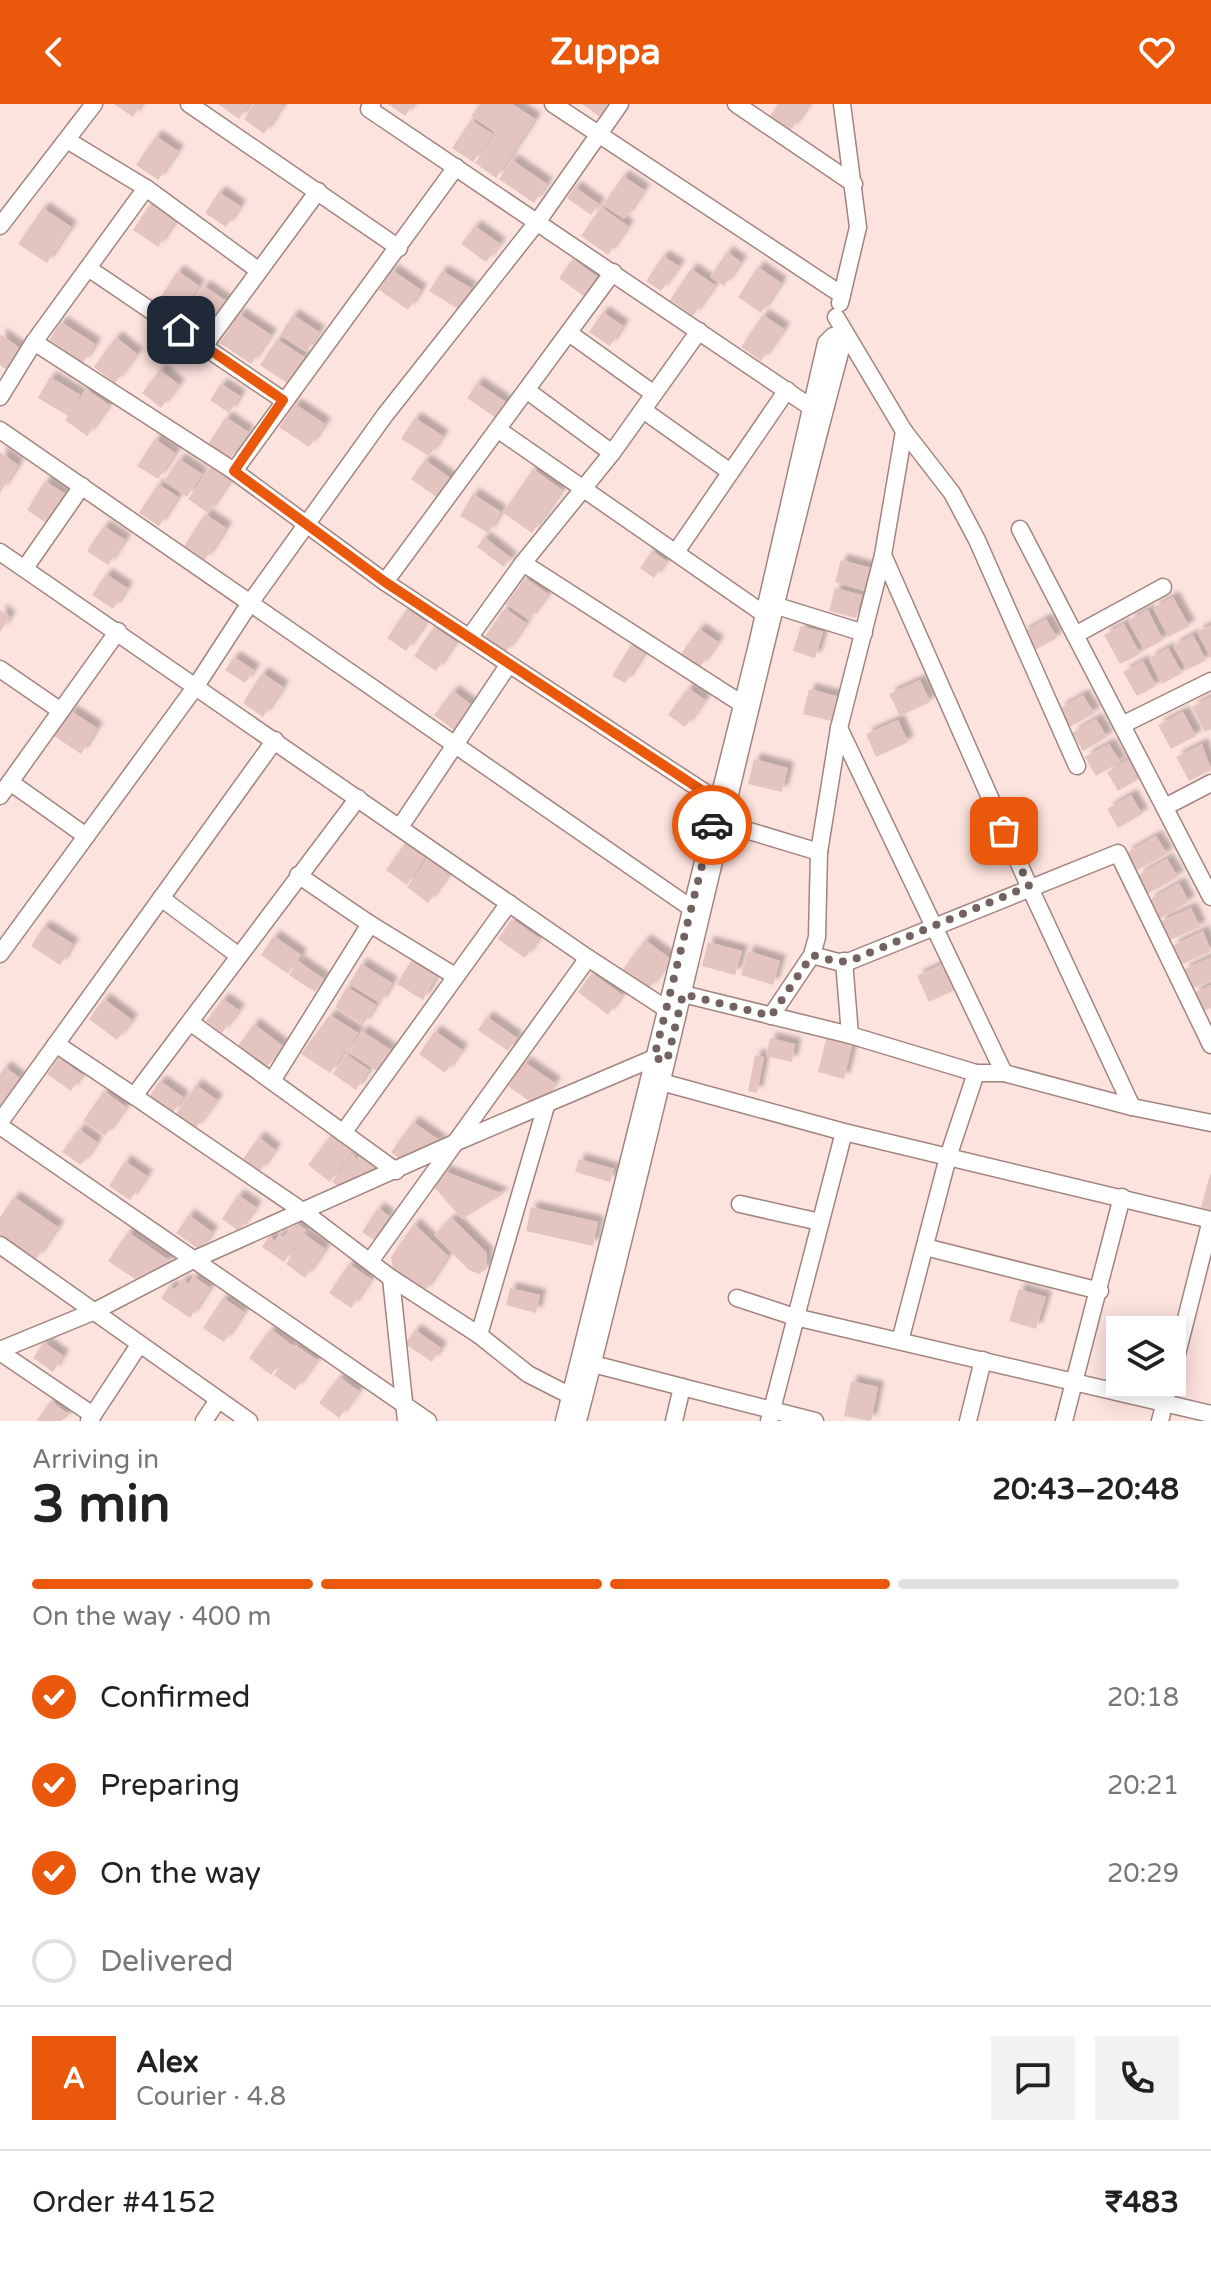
<!DOCTYPE html>
<meta charset="utf-8">
<style>
body{margin:0;font-family:"Varela Round",sans-serif;background:#f2f2f2;color:#222;height:100vh;display:flex;flex-direction:column;font-size:30px;white-space:nowrap}
*{box-sizing:border-box;margin:0}
p{font-size:26px;color:#767676}
.icon{flex:none;width:44px;height:44px;fill:none;stroke:currentColor;stroke-width:2;stroke-linecap:round;stroke-linejoin:round}
.map{position:relative;height:1317px;overflow:hidden}
.panel{display:flex;flex-direction:column;background:#fff;flex:1}
.panel>*{flex:none}
.buttons{position:absolute;left:1106px;top:1212px;display:grid;gap:16px}
.buttons a{display:grid;place-items:center;width:80px;height:80px;border-radius:0px;background:#fff;box-shadow:0 4px 20px #0003;font-size:40px}
.pin{position:absolute;display:grid;place-items:center;width:68px;height:68px;color:#fff;margin:-34px;border-radius:16px;box-shadow:0 4px 12px #0006}
.courier{position:absolute;display:grid;place-items:center;width:80px;height:80px;margin:-40px;border:6px solid #ea580c;border-radius:50%;background:#fff;color:#222;box-shadow:0 2px 10px #0007}
.summary em{font-style:normal;font-weight:700}
.summary div{display:flex;flex-direction:column-reverse}
.summary{display:flex;align-items:center;justify-content:space-between;height:136px;padding:0 32px}
h1{font-size:52px;font-weight:700;line-height:60px}
.bar{display:grid;grid-template-columns:repeat(4,1fr);gap:12px 8px;align-content:center;height:96px;padding:0 32px}
.bar i{height:10px;border-radius:6px;background:#e0e0e0}
.bar .on{background:#ea580c}
.bar p{grid-column:span 4}
.line{display:flex;align-items:center;gap:20px;padding:0 32px;border-top:2px solid #e0e0e0}
.line div{flex:1}
.round{display:grid;place-items:center;flex:none;width:84px;height:84px;border-radius:0px;background:#f2f2f2}
ol{padding:0 32px;list-style:none}
li{display:flex;align-items:center;gap:24px;height:88px}
li p{margin-inline-start:auto}
li .icon{padding:8px;border-radius:50%;background:#ea580c;color:#fff;stroke-width:4}
li:last-child{color:#767676}
li i{width:44px;height:44px;border:4px solid #e0e0e0;border-radius:50%}
header{display:flex;justify-content:space-between;align-items:center;height:104px;padding:0 32px;background:#ea580c;color:#fff;font-size:36px;font-weight:700}
.map>svg:first-child{display:block}
.building{fill:#e4c4bf;filter:url(#shadow)}
.lines{fill:none;stroke-linecap:round;stroke-linejoin:round}
.minor-casing{stroke:#a2847f;stroke-width:19}
.minor{stroke:#fff;stroke-width:16}
.done{stroke:#736260;stroke-width:8;stroke-dasharray:0 14.4}
.route{stroke:#ea580c;stroke-width:10}
</style>
<header><svg class="icon" aria-label="back" viewBox="0 0 24 24"><path d="M15 5l-7 7 7 7"/></svg>Zuppa<svg class="icon" aria-label="heart" viewBox="0 0 24 24"><path d="M12 20l-8-8c-3-5 5-10 8-4 3-6 11-1 8 4z"/></svg></header>
<div class="map">
<svg width="1211" height="1317" viewBox="0 0 1211 1317">
<defs>
<filter id="shadow"><feDropShadow dx="6" dy="-6" stdDeviation="2" flood-color="#0004"/></filter>
</defs>
<rect width="100%" height="100%" fill="#fde3de"/>
<g class="building">
<path d="M 114,0 L 141,0 L 133,13 Z"/>
<path d="M 218,0 L 249,0 L 239,15 Z"/>
<path d="M 254,0 L 283,1 L 264,30 L 244,15 Z"/>
<path d="M 388,0 L 413,0 L 405,12 Z"/>
<path d="M 480,0 L 512,0 L 535,15 L 496,74 L 475,59 L 496,29 L 471,12 Z"/>
<path d="M 582,0 L 614,0 L 603,15 Z"/>
<path d="M 778,0 L 809,0 L 791,26 L 770,12 Z"/>
<path d="M 471,16 L 493,30 L 473,58 L 452,44 Z"/>
<path d="M 156,32 L 178,47 L 158,76 L 136,61 Z"/>
<path d="M 512,56 L 547,80 L 534,99 L 499,75 Z"/>
<path d="M 623,72 L 644,86 L 624,115 L 603,101 Z"/>
<path d="M 575,83 L 599,100 L 591,111 L 567,94 Z"/>
<path d="M 219,88 L 240,102 L 226,123 L 205,109 Z"/>
<path d="M 153,97 L 177,114 L 158,143 L 133,126 Z"/>
<path d="M 601,103 L 628,122 L 608,151 L 581,132 Z"/>
<path d="M 43,104 L 71,123 L 47,159 L 18,140 Z"/>
<path d="M 475,122 L 500,140 L 486,158 L 461,140 Z"/>
<path d="M 727,148 L 741,158 L 724,182 L 710,173 Z"/>
<path d="M 663,152 L 679,162 L 661,187 L 646,177 Z"/>
<path d="M 573,155 L 599,174 L 585,193 L 559,174 Z"/>
<path d="M 758,163 L 781,179 L 761,209 L 738,193 Z"/>
<path d="M 691,165 L 715,181 L 693,212 L 670,196 Z"/>
<path d="M 392,166 L 421,186 L 408,206 L 379,186 Z"/>
<path d="M 178,167 L 199,182 L 180,210 L 159,195 Z"/>
<path d="M 442,167 L 471,184 L 458,205 L 429,187 Z"/>
<path d="M 204,182 L 226,197 L 203,230 L 181,214 Z"/>
<path d="M 603,208 L 623,222 L 610,242 L 589,228 Z"/>
<path d="M 239,210 L 271,231 L 251,260 L 220,239 Z"/>
<path d="M 293,211 L 319,228 L 306,248 L 280,231 Z"/>
<path d="M 763,211 L 784,225 L 761,257 L 741,243 Z"/>
<path d="M 61,218 L 95,240 L 83,259 L 49,236 Z"/>
<path d="M 0,230 L 24,247 L 9,268 L 0,261 Z"/>
<path d="M 116,233 L 137,250 L 115,279 L 94,263 Z"/>
<path d="M 277,235 L 304,253 L 287,279 L 260,261 Z"/>
<path d="M 160,266 L 179,281 L 161,304 L 142,289 Z"/>
<path d="M 50,273 L 80,291 L 70,309 L 86,285 L 109,301 L 87,332 L 65,316 L 68,312 L 38,294 Z"/>
<path d="M 477,279 L 506,298 L 496,314 L 467,294 Z"/>
<path d="M 221,280 L 240,292 L 229,309 L 210,296 Z"/>
<path d="M 295,300 L 325,320 L 309,343 L 279,323 Z"/>
<path d="M 226,313 L 248,328 L 229,356 L 207,342 Z"/>
<path d="M 415,314 L 443,332 L 429,352 L 401,335 Z"/>
<path d="M 155,335 L 175,349 L 158,375 L 137,362 Z"/>
<path d="M 0,348 L 18,361 L 0,389 Z"/>
<path d="M 179,355 L 202,370 L 187,393 L 164,377 Z"/>
<path d="M 425,356 L 453,376 L 439,395 L 411,375 Z"/>
<path d="M 211,363 L 230,377 L 208,409 L 188,395 Z"/>
<path d="M 533,365 L 562,386 L 532,429 L 503,409 Z"/>
<path d="M 45,377 L 65,390 L 46,419 L 27,406 Z"/>
<path d="M 158,380 L 178,393 L 159,422 L 139,409 Z"/>
<path d="M 473,390 L 501,408 L 488,429 L 460,412 Z"/>
<path d="M 205,410 L 226,424 L 205,456 L 184,442 Z"/>
<path d="M 104,422 L 125,436 L 108,461 L 87,447 Z"/>
<path d="M 484,433 L 511,454 L 504,463 L 477,443 Z"/>
<path d="M 652,447 L 666,457 L 654,474 L 640,464 Z"/>
<path d="M 841,456 L 875,465 L 868,488 L 835,478 Z"/>
<path d="M 106,470 L 127,484 L 113,505 L 92,491 Z"/>
<path d="M 525,474 L 548,490 L 529,516 L 506,500 Z"/>
<path d="M 835,484 L 862,491 L 856,514 L 829,507 Z"/>
<path d="M 1173,493 L 1189,522 L 1169,533 L 1153,504 Z"/>
<path d="M 505,504 L 526,519 L 505,549 L 484,534 Z"/>
<path d="M 407,505 L 426,518 L 406,547 L 387,534 Z"/>
<path d="M 0,506 L 10,513 L 0,528 Z"/>
<path d="M 1148,506 L 1163,536 L 1144,546 L 1128,517 Z"/>
<path d="M 1046,515 L 1057,534 L 1033,547 L 1022,529 Z"/>
<path d="M 1124,520 L 1140,550 L 1120,560 L 1104,531 Z"/>
<path d="M 1211,521 L 1211,554 L 1197,528 Z"/>
<path d="M 801,522 L 823,528 L 815,554 L 793,547 Z"/>
<path d="M 434,523 L 456,538 L 436,567 L 414,552 Z"/>
<path d="M 699,525 L 718,538 L 700,563 L 681,550 Z"/>
<path d="M 1193,531 L 1206,556 L 1187,566 L 1173,542 Z"/>
<path d="M 631,541 L 644,549 L 625,579 L 612,572 Z"/>
<path d="M 1168,544 L 1182,569 L 1162,580 L 1149,555 Z"/>
<path d="M 234,553 L 254,566 L 245,579 L 225,566 Z"/>
<path d="M 1143,557 L 1156,582 L 1137,592 L 1123,568 Z"/>
<path d="M 262,569 L 283,583 L 263,613 L 243,599 Z"/>
<path d="M 920,576 L 930,598 L 900,612 L 889,590 Z"/>
<path d="M 688,584 L 705,596 L 685,623 L 668,611 Z"/>
<path d="M 809,585 L 844,594 L 839,619 L 803,610 Z"/>
<path d="M 453,587 L 473,602 L 454,626 L 434,611 Z"/>
<path d="M 1083,591 L 1094,609 L 1070,623 L 1059,605 Z"/>
<path d="M 1211,593 L 1211,625 L 1205,628 L 1192,603 Z"/>
<path d="M 71,607 L 97,624 L 81,650 L 54,632 Z"/>
<path d="M 1183,608 L 1196,632 L 1171,645 L 1158,621 Z"/>
<path d="M 1096,615 L 1107,633 L 1083,647 L 1072,629 Z"/>
<path d="M 898,616 L 908,638 L 876,653 L 866,630 Z"/>
<path d="M 1109,640 L 1120,658 L 1096,672 L 1085,653 Z"/>
<path d="M 1202,640 L 1211,666 L 1189,677 L 1176,653 Z"/>
<path d="M 1131,654 L 1142,673 L 1118,687 L 1107,668 Z"/>
<path d="M 754,655 L 788,664 L 782,688 L 748,680 Z"/>
<path d="M 1131,691 L 1142,710 L 1118,724 L 1107,705 Z"/>
<path d="M 1156,732 L 1167,750 L 1136,767 L 1126,749 Z"/>
<path d="M 406,738 L 426,752 L 407,781 L 386,766 Z"/>
<path d="M 428,755 L 449,770 L 428,799 L 407,783 Z"/>
<path d="M 1167,755 L 1178,773 L 1147,790 L 1137,772 Z"/>
<path d="M 1179,779 L 1189,798 L 1159,815 L 1148,797 Z"/>
<path d="M 1191,804 L 1200,823 L 1168,837 L 1159,818 Z"/>
<path d="M 512,815 L 539,834 L 525,854 L 498,835 Z"/>
<path d="M 44,822 L 73,840 L 60,861 L 31,842 Z"/>
<path d="M 1203,827 L 1211,847 L 1180,861 L 1172,842 Z"/>
<path d="M 274,832 L 301,851 L 288,870 L 261,851 Z"/>
<path d="M 645,836 L 671,855 L 649,885 L 623,865 Z"/>
<path d="M 708,838 L 742,847 L 735,871 L 702,862 Z"/>
<path d="M 748,847 L 780,857 L 773,881 L 741,871 Z"/>
<path d="M 1211,853 L 1211,876 L 1192,885 L 1183,866 Z"/>
<path d="M 298,857 L 324,875 L 315,888 L 289,871 Z"/>
<path d="M 411,857 L 436,872 L 423,896 L 397,880 Z"/>
<path d="M 945,859 L 957,885 L 929,898 L 917,872 Z"/>
<path d="M 361,860 L 392,879 L 380,899 L 349,880 Z"/>
<path d="M 592,869 L 622,891 L 608,911 L 578,888 Z"/>
<path d="M 1211,881 L 1211,904 L 1202,908 L 1193,889 Z"/>
<path d="M 347,883 L 376,901 L 363,921 L 335,903 Z"/>
<path d="M 104,895 L 132,916 L 117,936 L 89,915 Z"/>
<path d="M 223,895 L 239,906 L 222,929 L 206,917 Z"/>
<path d="M 330,911 L 358,929 L 346,948 L 329,937 L 344,948 L 330,969 L 301,950 Z"/>
<path d="M 487,913 L 517,934 L 508,947 L 478,926 Z"/>
<path d="M 254,920 L 283,942 L 267,963 L 238,942 Z"/>
<path d="M 362,927 L 391,946 L 377,967 L 349,949 Z"/>
<path d="M 435,927 L 462,946 L 445,969 L 419,950 Z"/>
<path d="M 827,931 L 853,938 L 844,975 L 818,968 Z"/>
<path d="M 770,934 L 795,940 L 792,958 L 766,952 Z"/>
<path d="M 346,950 L 369,966 L 356,986 L 333,970 Z"/>
<path d="M 755,951 L 764,953 L 757,989 L 748,987 Z"/>
<path d="M 59,954 L 82,971 L 71,987 L 47,970 Z"/>
<path d="M 524,958 L 555,979 L 538,1003 L 508,982 Z"/>
<path d="M 5,963 L 20,974 L 0,1002 L 0,970 Z"/>
<path d="M 160,977 L 183,993 L 173,1009 L 149,993 Z"/>
<path d="M 196,981 L 217,996 L 195,1025 L 175,1011 Z"/>
<path d="M 104,987 L 126,1003 L 105,1032 L 83,1017 Z"/>
<path d="M 413,1018 L 442,1038 L 402,1057 L 391,1048 Z"/>
<path d="M 79,1025 L 97,1038 L 81,1061 L 62,1048 Z"/>
<path d="M 332,1030 L 353,1046 L 330,1078 L 308,1061 Z"/>
<path d="M 259,1033 L 275,1046 L 259,1068 L 243,1055 Z"/>
<path d="M 352,1051 L 357,1055 L 359,1051 L 379,1066 L 342,1085 L 332,1078 Z"/>
<path d="M 579,1055 L 614,1065 L 610,1078 L 575,1068 Z"/>
<path d="M 125,1057 L 147,1072 L 130,1096 L 109,1082 Z"/>
<path d="M 444,1067 L 503,1090 L 462,1115 L 434,1083 Z"/>
<path d="M 1210,1070 L 1211,1070 L 1211,1107 L 1201,1104 Z"/>
<path d="M 238,1091 L 256,1103 L 239,1127 L 222,1115 Z"/>
<path d="M 14,1093 L 58,1123 L 36,1155 L 0,1131 L 0,1113 Z"/>
<path d="M 531,1103 L 598,1118 L 593,1142 L 526,1127 Z"/>
<path d="M 378,1104 L 389,1112 L 374,1136 L 362,1128 Z"/>
<path d="M 189,1111 L 212,1128 L 200,1146 L 176,1129 Z"/>
<path d="M 452,1114 L 487,1149 L 486,1165 L 479,1170 L 469,1166 L 434,1131 Z"/>
<path d="M 296,1119 L 306,1126 L 284,1158 L 262,1143 L 269,1132 L 275,1137 L 279,1130 L 283,1133 Z"/>
<path d="M 414,1120 L 448,1152 L 424,1188 L 393,1166 L 391,1153 Z"/>
<path d="M 128,1128 L 171,1158 L 135,1175 L 108,1157 Z"/>
<path d="M 304,1130 L 325,1145 L 305,1174 L 286,1160 Z"/>
<path d="M 349,1160 L 371,1175 L 351,1204 L 329,1189 Z"/>
<path d="M 193,1172 L 210,1184 L 190,1214 L 161,1194 L 169,1182 L 174,1185 L 184,1176 L 189,1180 Z"/>
<path d="M 510,1184 L 540,1191 L 536,1209 L 506,1201 Z"/>
<path d="M 1019,1185 L 1046,1193 L 1036,1225 L 1009,1217 Z"/>
<path d="M 223,1194 L 244,1208 L 224,1238 L 203,1224 Z"/>
<path d="M 271,1225 L 293,1242 L 271,1271 L 249,1254 Z"/>
<path d="M 415,1226 L 441,1244 L 432,1258 L 405,1240 Z"/>
<path d="M 44,1238 L 63,1252 L 53,1268 L 33,1254 Z"/>
<path d="M 295,1241 L 317,1256 L 295,1286 L 274,1271 Z"/>
<path d="M 339,1273 L 359,1287 L 339,1314 L 319,1299 Z"/>
<path d="M 851,1277 L 878,1283 L 871,1317 L 844,1312 Z"/>
<path d="M 51,1297 L 69,1311 L 61,1317 L 36,1317 Z"/>
</g>
<g class="lines">
<g class="minor-casing">
<g id="minor">
<path d="M 189,0 L 399,144"/>
<path d="M 372,0 L 369,5 L 812,304"/>
<path d="M 553,0 L 842,191"/>
<path d="M 736,0 L 854,80"/>
<path d="M 67,36 L 146,84 L 258,166"/>
<path d="M 0,122 L 94,0"/>
<path d="M 88,164 L 283,296"/>
<path d="M 840,199 L 858,123 L 842,0"/>
<path d="M 836,213 L 904,327 L 952,389 L 977,436 L 1077,662"/>
<path d="M 569,229 L 654,290"/>
<path d="M 34,238 L 234,367 L 385,478 L 509,560 L 400,723"/>
<path d="M 204,242 L 318,87"/>
<path d="M 529,288 L 612,349"/>
<path d="M 0,293 L 34,238 L 146,84"/>
<path d="M 643,306 L 729,367"/>
<path d="M 0,326 L 691,804"/>
<path d="M 500,327 L 764,510"/>
<path d="M 234,367 L 456,63"/>
<path d="M 1020,425 L 1211,793"/>
<path d="M 0,448 L 588,854 L 668,906"/>
<path d="M 676,448 L 787,286"/>
<path d="M 883,451 L 1029,782 L 1132,1003"/>
<path d="M 523,459 L 612,349 L 699,227"/>
<path d="M 25,464 L 82,382"/>
<path d="M 385,478 L 613,168"/>
<path d="M 777,502 L 864,529"/>
<path d="M 471,531 L 523,459 L 742,600"/>
<path d="M 1075,531 L 1163,483"/>
<path d="M 509,560 L 718,697"/>
<path d="M 0,565 L 61,607"/>
<path d="M 1122,621 L 1211,577"/>
<path d="M 839,624 L 1004,969"/>
<path d="M 10,678 L 86,732"/>
<path d="M 0,692 L 118,527"/>
<path d="M 1165,703 L 1211,679"/>
<path d="M 723,719 L 819,748"/>
<path d="M 298,771 L 370,820 L 455,872"/>
<path d="M 161,794 L 239,852"/>
<path d="M 0,850 L 196,582 L 250,499 L 385,311 L 538,117 L 620,0"/>
<path d="M 812,851 L 838,858 L 850,857 L 1118,749 L 1211,941"/>
<path d="M 844,857 L 850,931"/>
<path d="M 683,890 L 850,931 L 976,969"/>
<path d="M 771,912 L 812,851 L 817,833 L 819,748 L 839,624 L 883,451 L 904,327"/>
<path d="M 190,918 L 396,1067"/>
<path d="M 56,940 L 134,992 L 358,694"/>
<path d="M 654,976 L 844,1028 L 1211,1116"/>
<path d="M 272,977 L 370,820"/>
<path d="M 134,992 L 304,1108 L 391,1174 L 479,1231 L 546,1002"/>
<path d="M 0,1018 L 275,636"/>
<path d="M 0,1022 L 428,1317"/>
<path d="M 343,1029 L 509,799"/>
<path d="M 740,1100 L 820,1118"/>
<path d="M 0,1141 L 249,1317"/>
<path d="M 925,1143 L 1100,1187"/>
<path d="M 371,1156 L 588,854"/>
<path d="M 391,1174 L 406,1317"/>
<path d="M 737,1194 L 795,1213 L 1211,1310"/>
<path d="M 479,1231 L 528,1270 L 571,1292"/>
<path d="M 900,1237 L 948,1053 L 976,969 L 1004,969 L 1132,1003 L 1211,1019"/>
<path d="M 0,1246 L 95,1207 L 193,1156 L 459,1037 L 654,954 L 660,955"/>
<path d="M 0,1248 L 93,1311"/>
<path d="M 593,1260 L 682,1283 L 674,1317"/>
<path d="M 1172,1270 L 1211,1116"/>
<path d="M 682,1283 L 815,1317"/>
<path d="M 89,1317 L 139,1241"/>
<path d="M 204,1317 L 218,1296"/>
<path d="M 564,1317 L 756,545 L 826,239 L 833,232 L 841,245 C 746,601 670,961 578,1317"/>
<path d="M 769,1317 L 844,1028"/>
<path d="M 968,1317 L 983,1256"/>
<path d="M 1064,1317 L 1122,1093"/>
<path d="M 1160,1317 L 1170,1278"/>
</g>
</g>
<use href="#minor" class="minor"/>
</g>
<g class="lines">
<path class="done" d="M 712,721 L 654,954 L 667,957 L 683,890 L 771,912 L 812,851 L 838,858 L 850,857 L 1029,782 L 1004,727"/>
<path class="route" d="M 181,226 L 283,296 L 234,367 L 385,478 L 718,697 L 712,721"/>
</g>
</svg>
<div class="buttons">
<a><svg class="icon" aria-label="layers" viewBox="0 0 24 24"><path d="M12 4l9 5-9 5-9-5zM3 14l9 5 9-5"/></svg></a>
</div>
<div class="pin" style="left:1004px;top:727px;background:#ea580c"><svg class="icon" aria-label="bag" viewBox="0 0 24 24"><path d="M5 8h14l-1 12H6zM9 8a3 3 0 0 1 6 0"/></svg></div>
<div class="pin" style="left:181px;top:226px;background:#1f2937"><svg class="icon" aria-label="home" viewBox="0 0 24 24"><path d="M3 11l9-7 9 7M6 9v11h12V9"/></svg></div>
<div class="courier" style="left:712px;top:721px"><svg class="icon" aria-label="car" viewBox="0 0 24 24"><path d="M5 17H2v-5l4-1 3-4h7l3 4 3 1v5h-3M9 17h6M6 11h13"/><circle cx="7" cy="17" r="2"/><circle cx="17" cy="17" r="2"/></svg></div>
</div>
<section class="panel">
<div class="summary"><div><h1>3 min</h1><p>Arriving in</p></div><em>20:43–20:48</em></div>
<div class="bar"><i class="on"></i><i class="on"></i><i class="on"></i><i></i><p>On the way · 400 m</p></div>
<ol>
<li><svg class="icon" aria-label="check" viewBox="0 0 24 24"><path d="M5 12l5 5 9-10"/></svg>Confirmed<p>20:18</p></li>
<li><svg class="icon" aria-label="check" viewBox="0 0 24 24"><path d="M5 12l5 5 9-10"/></svg>Preparing<p>20:21</p></li>
<li><svg class="icon" aria-label="check" viewBox="0 0 24 24"><path d="M5 12l5 5 9-10"/></svg>On the way<p>20:29</p></li>
<li><i></i>Delivered</li>
</ol>
<div class="line" style="height:144px"><b class="round" style="background:#ea580c;color:#fff">A</b><div><b>Alex</b><p>Courier · 4.8</p></div><a class="round"><svg class="icon" aria-label="chat" viewBox="0 0 24 24"><path d="M4 5h16v11H9l-5 4z"/></svg></a><a class="round"><svg class="icon" aria-label="phone" viewBox="0 0 24 24"><path d="M5 4h4l2 5-3 2q2 4 5 5l2-3 5 2v4C11 20 4 13 5 4z"/></svg></a></div>
<div class="line" style="height:104px"><div>Order #4152</div><b>₹483</b></div>
</section>
